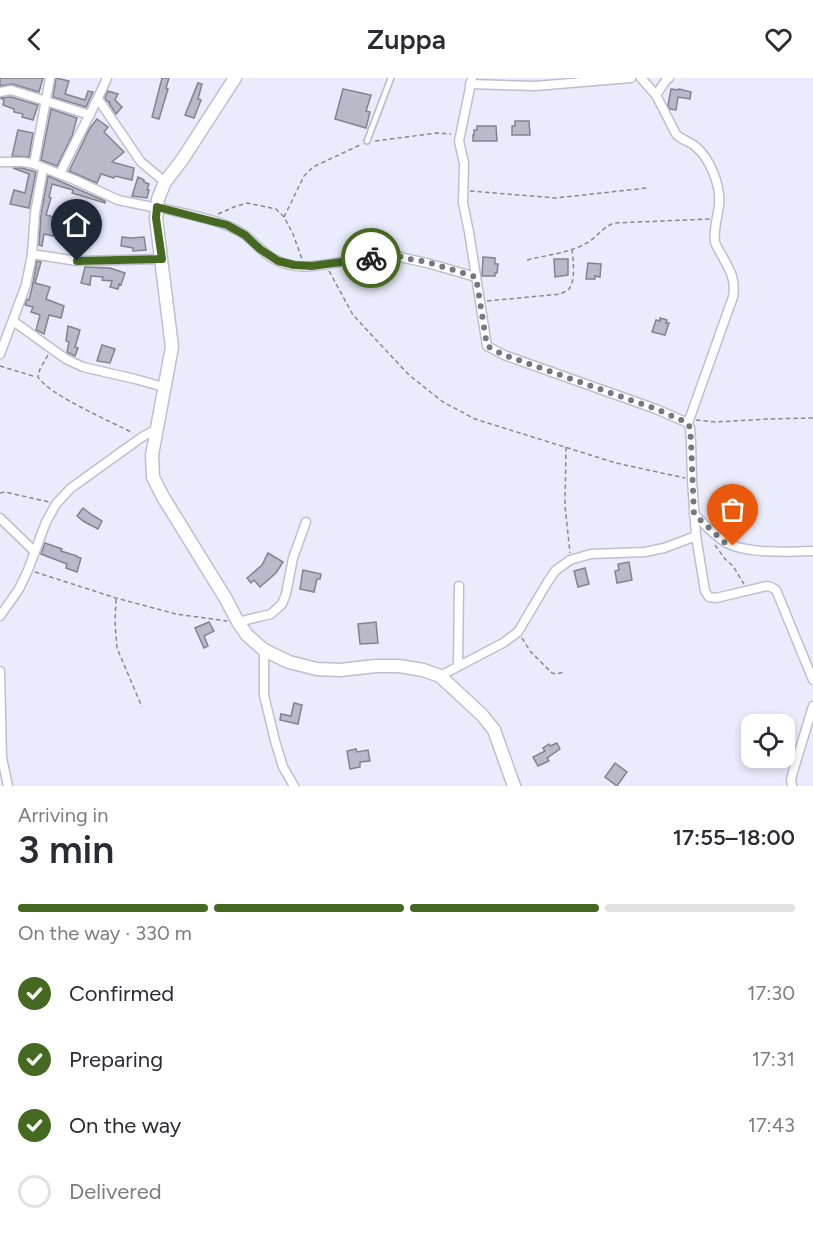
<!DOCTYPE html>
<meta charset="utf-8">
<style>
body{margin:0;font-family:Figtree,sans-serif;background:#f7f7f7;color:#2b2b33;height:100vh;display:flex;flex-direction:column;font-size:22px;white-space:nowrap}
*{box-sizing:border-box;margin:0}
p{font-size:20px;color:#7c7c81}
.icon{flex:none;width:33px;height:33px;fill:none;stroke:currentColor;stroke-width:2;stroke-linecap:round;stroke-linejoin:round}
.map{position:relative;height:708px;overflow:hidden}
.drawer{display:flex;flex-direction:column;background:#fff;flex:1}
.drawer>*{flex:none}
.controls{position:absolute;left:741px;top:636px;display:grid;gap:12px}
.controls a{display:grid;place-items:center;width:54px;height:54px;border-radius:12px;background:#fff;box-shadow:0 3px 9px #0003;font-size:30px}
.pin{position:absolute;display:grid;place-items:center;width:51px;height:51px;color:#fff;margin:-62px -26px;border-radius:50% 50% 50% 0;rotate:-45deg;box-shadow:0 0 6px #0007}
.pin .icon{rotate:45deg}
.courier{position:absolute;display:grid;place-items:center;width:60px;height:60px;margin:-30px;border:4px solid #466922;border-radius:50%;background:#fff;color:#222;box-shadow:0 2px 8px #0007}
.headline em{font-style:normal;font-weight:600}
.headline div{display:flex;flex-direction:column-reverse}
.headline{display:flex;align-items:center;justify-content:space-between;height:102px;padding:0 18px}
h1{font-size:39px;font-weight:600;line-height:45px}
.bar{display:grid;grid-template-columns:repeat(4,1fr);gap:9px 6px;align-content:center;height:72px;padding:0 18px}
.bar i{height:8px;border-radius:4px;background:#e1e1e2}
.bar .on{background:#466922}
.bar p{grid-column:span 4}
ol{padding:0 18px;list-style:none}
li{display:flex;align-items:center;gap:18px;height:66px}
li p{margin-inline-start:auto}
li .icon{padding:6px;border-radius:50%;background:#466922;color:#fff;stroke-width:4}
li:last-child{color:#7c7c81}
li i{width:33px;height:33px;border:3px solid #e1e1e2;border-radius:50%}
header{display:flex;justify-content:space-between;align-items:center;height:78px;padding:0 18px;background:#fff;font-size:27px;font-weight:600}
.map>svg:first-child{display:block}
.building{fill:#b9bac8;stroke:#828390;stroke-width:1.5}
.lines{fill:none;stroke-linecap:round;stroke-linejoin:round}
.lane-casing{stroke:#bdbfcd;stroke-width:8}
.street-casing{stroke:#bdbfcd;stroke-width:11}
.secondary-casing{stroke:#bdbfcd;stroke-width:15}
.path{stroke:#888993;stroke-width:1.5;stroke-dasharray:4.5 3;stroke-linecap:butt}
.lane{stroke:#fff;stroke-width:4.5}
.street{stroke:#fff;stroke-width:8}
.secondary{stroke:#fff;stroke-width:12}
.done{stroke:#767780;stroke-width:6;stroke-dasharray:0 10.8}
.route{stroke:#466922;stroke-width:8}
</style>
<header><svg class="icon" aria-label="back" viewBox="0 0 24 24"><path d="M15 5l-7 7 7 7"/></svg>Zuppa<svg class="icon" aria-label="heart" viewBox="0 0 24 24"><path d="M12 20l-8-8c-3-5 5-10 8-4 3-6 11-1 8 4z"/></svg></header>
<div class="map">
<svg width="813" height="708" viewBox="0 0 813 708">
<rect width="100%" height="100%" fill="#ebecfb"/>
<g class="building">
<path d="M 0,0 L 43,0 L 39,14 L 12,6 L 0,8 Z"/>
<path d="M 56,0 L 69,3 L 65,16 L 85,22 L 88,13 L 93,14 L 86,29 L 53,19 Z"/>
<path d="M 162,0 L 169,0 L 166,10 L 168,11 L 159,41 L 152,39 Z"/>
<path d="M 198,5 L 202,6 L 198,21 L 201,22 L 194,40 L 185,37 Z"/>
<path d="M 343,11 L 371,17 L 366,33 L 370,34 L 366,50 L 335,41 Z"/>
<path d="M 671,11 L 679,12 L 679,11 L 691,14 L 690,21 L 678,19 L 676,32 L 670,31 L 668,27 Z"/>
<path d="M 108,13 L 118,16 L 115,22 L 122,29 L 116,36 L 109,25 L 110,24 L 107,23 L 105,20 Z"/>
<path d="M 11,19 L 38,27 L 33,42 L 22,39 L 23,36 L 14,34 L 14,31 L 3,27 L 4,22 L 0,20 Z"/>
<path d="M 51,31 L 77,40 L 72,58 L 57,88 L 41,82 Z"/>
<path d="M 97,41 L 108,49 L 104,54 L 124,74 L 112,84 L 134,90 L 132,102 L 115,98 L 114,100 L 101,96 L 97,105 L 69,93 L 90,50 Z"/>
<path d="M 515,43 L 529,43 L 530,57 L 512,57 L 512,48 L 515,48 Z"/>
<path d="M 477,48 L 496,48 L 497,63 L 473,63 L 473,57 L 474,57 L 474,52 L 477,52 Z"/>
<path d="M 18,52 L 33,55 L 29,79 L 12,78 Z"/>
<path d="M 13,90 L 22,90 L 36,94 L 29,130 L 10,126 L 14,112 L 25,115 L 29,96 Z"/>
<path d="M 48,98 L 105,123 L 105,125 L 72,115 L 73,112 L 52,106 L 49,119 L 51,120 L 46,137 L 66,142 L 62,155 L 54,153 L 53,158 L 44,156 L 42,168 L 39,167 L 41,136 Z"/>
<path d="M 138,99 L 144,102 L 144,104 L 149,106 L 147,112 L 149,112 L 147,120 L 132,118 Z"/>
<path d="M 122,159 L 131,160 L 144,159 L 146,172 L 133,173 L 133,170 L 121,168 Z"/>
<path d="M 483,179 L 495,180 L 495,186 L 498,186 L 497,195 L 495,195 L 495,198 L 482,198 Z"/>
<path d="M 554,181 L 568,181 L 568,197 L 555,199 Z"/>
<path d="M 37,183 L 41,184 L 35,205 L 50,209 L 46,221 L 64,228 L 61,240 L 49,237 L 44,256 L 36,252 L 40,237 L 31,234 L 33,229 L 25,227 L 27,221 L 29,222 L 32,210 Z"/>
<path d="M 588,185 L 601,186 L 600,199 L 595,198 L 595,201 L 586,201 Z"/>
<path d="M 85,189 L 110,190 L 125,195 L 121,207 L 119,206 L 118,211 L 110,209 L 112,203 L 102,202 L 103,199 L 91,198 L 90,207 L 81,205 Z"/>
<path d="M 660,240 L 667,242 L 666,245 L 669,245 L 665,257 L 652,254 L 656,242 L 660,243 Z"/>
<path d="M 68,248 L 80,252 L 75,269 L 78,270 L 75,278 L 67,274 L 69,264 L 66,263 Z"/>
<path d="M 102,267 L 115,271 L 110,285 L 97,283 Z"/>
<path d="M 83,430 L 92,437 L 102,443 L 98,451 L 83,443 L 77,438 Z"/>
<path d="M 45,465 L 62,471 L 61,473 L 77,478 L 77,479 L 81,480 L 77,494 L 66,490 L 67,486 L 41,476 Z"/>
<path d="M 268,475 L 283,484 L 276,495 L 260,509 L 254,502 L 251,505 L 247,500 L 262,487 Z"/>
<path d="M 629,484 L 632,502 L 617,505 L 615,493 L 619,492 L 618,486 Z"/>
<path d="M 585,490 L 589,506 L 578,509 L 574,493 Z"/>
<path d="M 303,492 L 321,496 L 320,501 L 317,501 L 314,514 L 300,511 Z"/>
<path d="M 209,544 L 214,553 L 204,558 L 208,568 L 204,570 L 195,550 Z"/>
<path d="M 376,544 L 378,565 L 360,566 L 358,546 Z"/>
<path d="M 294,625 L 302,627 L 298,646 L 280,642 L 281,636 L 291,638 Z"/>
<path d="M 557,665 L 560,671 L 547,680 L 549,683 L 538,688 L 533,679 L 545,673 L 543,670 L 549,666 L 550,668 Z"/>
<path d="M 356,671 L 357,674 L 368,672 L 370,683 L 360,684 L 360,689 L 350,691 L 347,673 Z"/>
<path d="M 615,685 L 627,694 L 617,708 L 605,699 Z"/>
</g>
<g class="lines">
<g class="lane-casing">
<path id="lane" d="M 367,63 L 391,0"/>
</g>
<g class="street-casing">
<g id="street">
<path d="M 472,0 L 459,63 L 464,85 L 463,125 L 469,154 L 487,268 L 504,277 L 656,331 L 688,345 L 690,350 L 691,364 L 692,402 L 696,458 L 705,513 L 709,519 L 716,520 L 767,508 L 771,509 L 776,512 L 813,602"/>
<path d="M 641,0 L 656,17 L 676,56 C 681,62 689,63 695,68 C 710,80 721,108 719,127 C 718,138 713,152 715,164 C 716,168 719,172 721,176 C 730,192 736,201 733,219 L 688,345"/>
<path d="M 470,6 L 535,8 L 631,0"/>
<path d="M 0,14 L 11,12 L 90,37"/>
<path d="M 656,17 L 667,1 L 669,0"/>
<path d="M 98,21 L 141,84 L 165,104"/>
<path d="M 0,84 L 23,84 L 34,86 L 75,102 L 118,122 L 157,130"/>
<path d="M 34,86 L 50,0"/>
<path d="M 60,96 C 75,63 93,33 107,0"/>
<path d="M 157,129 C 184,136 222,141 245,157 C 256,165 265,178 278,183 C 311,198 346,177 379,181 L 389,175 L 404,180 L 427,185 L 476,199"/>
<path d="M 32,176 L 77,183 L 162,181"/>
<path d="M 13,243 L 66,281 L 83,289 L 135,301 L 164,309"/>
<path d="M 0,276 L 26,207 L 32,176 L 35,135 L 43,91"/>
<path d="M 694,436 C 704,446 714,457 725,464 C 745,476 790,474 813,473"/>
<path d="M 0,440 L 34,473"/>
<path d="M 0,538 L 19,511 L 28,492 L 46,444 L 56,426 L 71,410 L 142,359 L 157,351"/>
<path d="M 238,544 L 271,536 L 282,526 L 286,516 L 293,480 L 306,444"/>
<path d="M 264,572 L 264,617 L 275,663 L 283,689 L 294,708"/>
<path d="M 458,588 L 459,508"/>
<path d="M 0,593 L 2,680 L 8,708"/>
<path d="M 440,598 L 503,565 L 518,554 L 547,505 L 555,493 L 570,482 L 591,476 L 645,474 L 664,470 L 696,458"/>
<path d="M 792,708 L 791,702 L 793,694 L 813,628"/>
</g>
</g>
<g class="secondary-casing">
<path id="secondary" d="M 235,0 L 182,82 L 165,104 L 158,121 L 156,140 L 172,269 L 152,377 L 153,399 L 163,419 L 226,521 L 238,544 L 247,557 L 264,572 L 289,584 L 317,591 L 340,592 L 376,588 L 399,588 L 423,592 L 440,598 L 482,637 L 494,652 L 514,708"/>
</g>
<g class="path">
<path d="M 375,63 L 437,55 L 451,56"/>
<path d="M 470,113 L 556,120 L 647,110"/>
<path d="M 218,136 L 234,129 L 247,125 L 276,131 L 284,139 L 293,156 L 302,181"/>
<path d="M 284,139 L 304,98 L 313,89 L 362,66"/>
<path d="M 527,182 C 547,177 569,175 587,165 C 597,159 603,149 614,145 L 710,141"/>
<path d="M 329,193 L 353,237 L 409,297 L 443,324 L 475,341 L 616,385 L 685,400"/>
<path d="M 487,223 L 561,216 C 563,214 568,213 569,211 C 576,202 573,181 572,172"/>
<path d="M 48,277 L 40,291 L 38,299 C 49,317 112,344 133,355"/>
<path d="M 0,288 L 36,299"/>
<path d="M 696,342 L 715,344 L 769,341 L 813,340"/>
<path d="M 566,369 L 565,428 L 570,475"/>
<path d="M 0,415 L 5,414 L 49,424"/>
<path d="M 715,467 L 725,481 L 733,488 L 744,506"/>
<path d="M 35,494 L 116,520 L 176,536 L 227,543"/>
<path d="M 116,521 L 115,544 L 117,570 L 142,629"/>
<path d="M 522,560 L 530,573 L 552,595 L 556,596 L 565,594"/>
</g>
<use href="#lane" class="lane"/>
<use href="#street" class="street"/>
<use href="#secondary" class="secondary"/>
</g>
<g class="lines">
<path class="done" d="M 371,180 L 380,181 L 387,175 L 392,175 L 404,180 L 427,184 L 476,199 L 487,268 L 504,277 L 656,331 L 688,345 L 690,350 L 691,364 L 694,436 L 724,464 L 733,468"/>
<path class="route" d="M 77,183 L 162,181 L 156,140 L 157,129 L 227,147 L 245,157 L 260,171 L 278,183 L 294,187 L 312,188 L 371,180"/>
</g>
</svg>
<div class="controls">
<a><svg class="icon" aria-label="locate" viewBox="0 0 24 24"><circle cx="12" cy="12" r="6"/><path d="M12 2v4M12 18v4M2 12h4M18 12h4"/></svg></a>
</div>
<div class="pin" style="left:733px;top:468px;background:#ea580c"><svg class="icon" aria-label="bag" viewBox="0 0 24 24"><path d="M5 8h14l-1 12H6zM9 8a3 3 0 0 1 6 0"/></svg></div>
<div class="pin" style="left:77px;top:183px;background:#1f2937"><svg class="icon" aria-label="home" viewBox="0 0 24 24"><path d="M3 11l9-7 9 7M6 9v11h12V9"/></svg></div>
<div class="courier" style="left:371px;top:180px"><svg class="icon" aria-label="bike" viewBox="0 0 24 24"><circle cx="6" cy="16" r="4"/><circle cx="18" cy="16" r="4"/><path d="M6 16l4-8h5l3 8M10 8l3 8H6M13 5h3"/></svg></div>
</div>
<section class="drawer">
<div class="headline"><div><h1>3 min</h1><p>Arriving in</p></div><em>17:55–18:00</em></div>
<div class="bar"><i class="on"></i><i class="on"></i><i class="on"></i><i></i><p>On the way · 330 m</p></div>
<ol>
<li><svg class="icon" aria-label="check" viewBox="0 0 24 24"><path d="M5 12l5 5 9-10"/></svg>Confirmed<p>17:30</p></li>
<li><svg class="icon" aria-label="check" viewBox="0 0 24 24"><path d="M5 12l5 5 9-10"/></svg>Preparing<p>17:31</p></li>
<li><svg class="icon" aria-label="check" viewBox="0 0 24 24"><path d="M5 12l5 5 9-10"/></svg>On the way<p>17:43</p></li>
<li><i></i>Delivered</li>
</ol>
</section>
